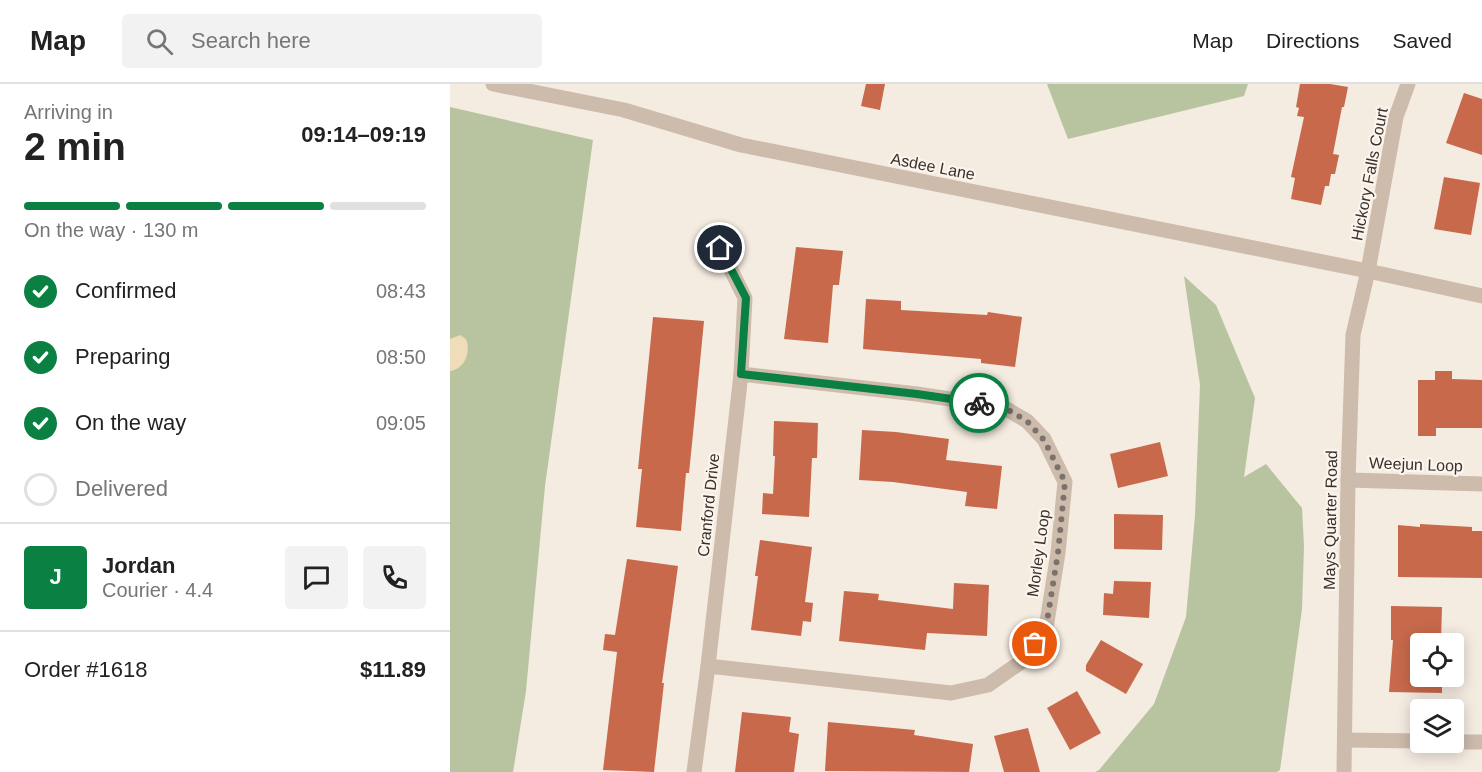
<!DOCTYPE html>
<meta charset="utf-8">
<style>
body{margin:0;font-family:Helvetica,sans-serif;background:#f2f2f2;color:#222;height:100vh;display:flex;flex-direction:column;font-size:22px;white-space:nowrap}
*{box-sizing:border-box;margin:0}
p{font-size:20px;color:#767676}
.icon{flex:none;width:33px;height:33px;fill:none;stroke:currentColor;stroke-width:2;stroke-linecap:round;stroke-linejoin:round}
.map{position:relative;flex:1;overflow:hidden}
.details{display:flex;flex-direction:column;background:#fff;width:450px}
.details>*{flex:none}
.controls{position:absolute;left:960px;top:549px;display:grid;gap:12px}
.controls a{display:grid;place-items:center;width:54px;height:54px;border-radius:6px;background:#fff;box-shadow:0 3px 15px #0003;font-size:30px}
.pin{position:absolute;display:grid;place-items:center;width:51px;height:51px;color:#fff;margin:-26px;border:3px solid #fff;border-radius:50%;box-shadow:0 2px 6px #0007}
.courier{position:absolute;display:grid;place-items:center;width:60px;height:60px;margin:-30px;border:4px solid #0b8043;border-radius:50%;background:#fff;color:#222;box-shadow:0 2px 8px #0007}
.summary em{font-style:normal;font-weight:700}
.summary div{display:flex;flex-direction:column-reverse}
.summary{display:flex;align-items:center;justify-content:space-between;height:102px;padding:0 24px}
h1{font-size:39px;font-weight:700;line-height:45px}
.bar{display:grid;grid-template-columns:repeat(4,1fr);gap:9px 6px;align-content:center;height:72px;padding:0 24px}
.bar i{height:8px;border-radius:4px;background:#e0e0e0}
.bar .active{background:#0b8043}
.bar p{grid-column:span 4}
.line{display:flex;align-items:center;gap:15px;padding:0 24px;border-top:2px solid #e0e0e0}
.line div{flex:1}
.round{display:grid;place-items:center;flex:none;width:63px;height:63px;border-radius:6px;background:#f2f2f2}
ol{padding:0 24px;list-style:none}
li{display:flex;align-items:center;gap:18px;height:66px}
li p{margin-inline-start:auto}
li .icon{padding:6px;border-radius:50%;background:#0b8043;color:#fff;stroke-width:4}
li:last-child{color:#767676}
li i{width:33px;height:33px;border:3px solid #e0e0e0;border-radius:50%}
header{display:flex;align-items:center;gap:36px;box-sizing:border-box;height:84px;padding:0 30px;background:#fff;border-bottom:2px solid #e0e0e0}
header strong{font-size:28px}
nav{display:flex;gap:33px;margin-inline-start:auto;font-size:21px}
.search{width:420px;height:54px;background:#f2f2f2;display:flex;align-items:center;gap:15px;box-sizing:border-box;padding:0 21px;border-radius:6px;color:#767676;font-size:22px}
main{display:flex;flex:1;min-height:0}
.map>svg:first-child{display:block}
.green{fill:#b8c4a0}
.sand{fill:#efdcb8}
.building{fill:#c8694b}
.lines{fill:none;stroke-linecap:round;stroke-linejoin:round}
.minor{stroke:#cdbbac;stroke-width:15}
.done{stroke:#7c716b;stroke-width:6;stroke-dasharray:0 10.8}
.route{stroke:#0b8043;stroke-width:8}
.labels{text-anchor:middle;stroke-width:4.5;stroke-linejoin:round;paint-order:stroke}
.street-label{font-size:16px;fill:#3b302b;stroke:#fbf5ee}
</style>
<header>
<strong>Map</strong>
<div class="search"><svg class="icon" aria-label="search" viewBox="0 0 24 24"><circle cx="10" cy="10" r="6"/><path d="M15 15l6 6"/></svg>Search here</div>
<nav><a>Map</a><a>Directions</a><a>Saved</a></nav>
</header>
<main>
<section class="details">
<div class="summary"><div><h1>2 min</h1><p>Arriving in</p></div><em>09:14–09:19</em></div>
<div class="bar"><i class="active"></i><i class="active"></i><i class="active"></i><i></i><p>On the way · 130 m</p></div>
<ol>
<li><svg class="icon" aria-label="check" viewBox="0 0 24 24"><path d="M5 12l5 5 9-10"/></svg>Confirmed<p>08:43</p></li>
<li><svg class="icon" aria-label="check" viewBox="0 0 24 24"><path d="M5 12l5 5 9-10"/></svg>Preparing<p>08:50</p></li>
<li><svg class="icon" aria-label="check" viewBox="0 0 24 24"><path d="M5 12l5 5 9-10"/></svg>On the way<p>09:05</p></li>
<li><i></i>Delivered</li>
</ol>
<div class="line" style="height:108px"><b class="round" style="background:#0b8043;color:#fff">J</b><div><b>Jordan</b><p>Courier · 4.4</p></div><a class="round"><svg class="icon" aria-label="chat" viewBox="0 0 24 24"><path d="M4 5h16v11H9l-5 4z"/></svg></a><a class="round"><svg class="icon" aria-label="phone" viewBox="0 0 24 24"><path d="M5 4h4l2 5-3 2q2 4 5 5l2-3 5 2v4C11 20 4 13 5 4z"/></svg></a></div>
<div class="line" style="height:78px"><div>Order #1618</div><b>$11.89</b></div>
</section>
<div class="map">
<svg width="1032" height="688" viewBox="0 0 1032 688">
<rect width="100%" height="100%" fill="#f4ebe1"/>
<g class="green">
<path d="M 597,0 L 798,0 L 794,12 L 618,55 Z"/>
<path d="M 0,23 L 143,56 L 95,402 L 76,607 L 63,688 L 0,688 Z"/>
<path d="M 734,192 L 766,221 L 805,314 L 794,393 L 816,380 L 852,424 L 854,462 L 852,525 L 830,686 L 827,688 L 645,688 L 649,686 L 704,620 L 736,533 L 745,432 L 750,301 Z"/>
</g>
<path class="sand" d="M 10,251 L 16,255 C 21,268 15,285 0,287 L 0,255 Z"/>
<g class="building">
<path d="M 416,0 L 435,0 L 430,26 L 411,22 Z"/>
<path d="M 850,0 L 880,0 L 898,3 L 894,23 L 892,23 L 883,70 L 889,71 L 885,90 L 881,90 L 879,102 L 875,102 L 871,121 L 841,115 L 845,94 L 841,93 L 854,33 L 847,32 L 849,24 L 846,23 Z"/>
<path d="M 1014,9 L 1032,15 L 1032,71 L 996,59 Z"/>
<path d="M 994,93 L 1030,99 L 1021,151 L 984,145 Z"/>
<path d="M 346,163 L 393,167 L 389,201 L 383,201 L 378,259 L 334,255 Z"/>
<path d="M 416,215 L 451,217 L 451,226 L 537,231 L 538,228 L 572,233 L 565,283 L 531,279 L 531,275 L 413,265 Z"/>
<path d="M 203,233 L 254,237 L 245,330 L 239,389 L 236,389 L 231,447 L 186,443 L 192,385 L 188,385 Z"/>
<path d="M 985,287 L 1002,287 L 1002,295 L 1032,296 L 1032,344 L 986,344 L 986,352 L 968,352 L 968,296 L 985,296 Z"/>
<path d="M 324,337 L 368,339 L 367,374 L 362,374 L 359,433 L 312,430 L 313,409 L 323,410 L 325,372 L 323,372 Z"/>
<path d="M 412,346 L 446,348 L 499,355 L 496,376 L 552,382 L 547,425 L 515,422 L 517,408 L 443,398 L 409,396 Z"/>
<path d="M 710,358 L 718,392 L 668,404 L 660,370 Z"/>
<path d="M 664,430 L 713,431 L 712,466 L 664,465 Z"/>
<path d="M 970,440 L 1022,443 L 1022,447 L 1032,447 L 1032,494 L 948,493 L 948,441 L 970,443 Z"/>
<path d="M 310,456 L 362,463 L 355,518 L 363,519 L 361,538 L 353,537 L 351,552 L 301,546 L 308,492 L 305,492 Z"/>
<path d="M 177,475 L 228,482 L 212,599 L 214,599 L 204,688 L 153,686 L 167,568 L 153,566 L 155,550 L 165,551 Z"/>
<path d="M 664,497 L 701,498 L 699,534 L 653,531 L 654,509 L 663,510 Z"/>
<path d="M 504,499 L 539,501 L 537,552 L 477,549 L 475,566 L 389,557 L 394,507 L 429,510 L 428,516 L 503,525 Z"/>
<path d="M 941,522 L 992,523 L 991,557 L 970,557 L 970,592 L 992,592 L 992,609 L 939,608 L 943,556 L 941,556 Z"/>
<path d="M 651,556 L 693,580 L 676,610 L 636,587 L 636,581 Z"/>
<path d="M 627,607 L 651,649 L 620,666 L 597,624 Z"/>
<path d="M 292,628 L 341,633 L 339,648 L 349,650 L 344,688 L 285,688 Z"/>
<path d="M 378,638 L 465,646 L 464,651 L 523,660 L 519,688 L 375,687 Z"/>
<path d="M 578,644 L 590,688 L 554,688 L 544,652 Z"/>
</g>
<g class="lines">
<g class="minor">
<path d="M 43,0 L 174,26 L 291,61 L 918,187 L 1032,212"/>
<path d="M 898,396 L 1032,400"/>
<path d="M 258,582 L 501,609 L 538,601 L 574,576 L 596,544 L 608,469 L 615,398 L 594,355 L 577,337 L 553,323 L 467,310 L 291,290"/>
<path d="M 895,656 L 970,657"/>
<path d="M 1004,658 L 1032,658"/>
<path d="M 244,688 L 258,582 L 291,290 L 295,214 L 270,164"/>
<path d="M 894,688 L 898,396 L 903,251 L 918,187 L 946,33 L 958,0"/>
</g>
</g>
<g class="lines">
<path class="done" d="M 529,319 L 553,323 L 577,337 L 594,356 L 615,398 L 608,469 L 596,544 L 585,560"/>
<path class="route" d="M 270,164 L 296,214 L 291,290 L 467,310 L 529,319"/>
</g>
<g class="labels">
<g class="street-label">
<text transform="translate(483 82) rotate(11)" y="6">Asdee Lane</text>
<text transform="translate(919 90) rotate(-79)" y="6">Hickory Falls Court</text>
<text transform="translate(966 380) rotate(2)" y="6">Weejun Loop</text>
<text transform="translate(258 421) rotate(-84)" y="6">Cranford Drive</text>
<text transform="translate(880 436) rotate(-89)" y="6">Mays Quarter Road</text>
<text transform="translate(588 469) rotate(-82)" y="6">Morley Loop</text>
</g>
</g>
</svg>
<div class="controls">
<a><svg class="icon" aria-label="locate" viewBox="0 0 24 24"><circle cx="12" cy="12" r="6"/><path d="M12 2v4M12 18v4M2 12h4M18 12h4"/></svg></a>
<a><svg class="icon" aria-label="layers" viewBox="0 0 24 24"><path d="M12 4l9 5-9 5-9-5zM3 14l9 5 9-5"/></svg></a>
</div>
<div class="pin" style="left:585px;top:560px;background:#ea580c"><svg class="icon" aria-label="bag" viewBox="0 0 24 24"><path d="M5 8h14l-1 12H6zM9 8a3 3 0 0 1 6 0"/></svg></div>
<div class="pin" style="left:270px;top:164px;background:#1f2937"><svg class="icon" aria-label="home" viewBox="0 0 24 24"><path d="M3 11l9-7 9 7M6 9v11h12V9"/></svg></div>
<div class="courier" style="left:529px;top:319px"><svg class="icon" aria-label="bike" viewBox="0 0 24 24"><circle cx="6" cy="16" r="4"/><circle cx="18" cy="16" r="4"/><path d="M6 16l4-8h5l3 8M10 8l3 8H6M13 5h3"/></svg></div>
</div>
</main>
